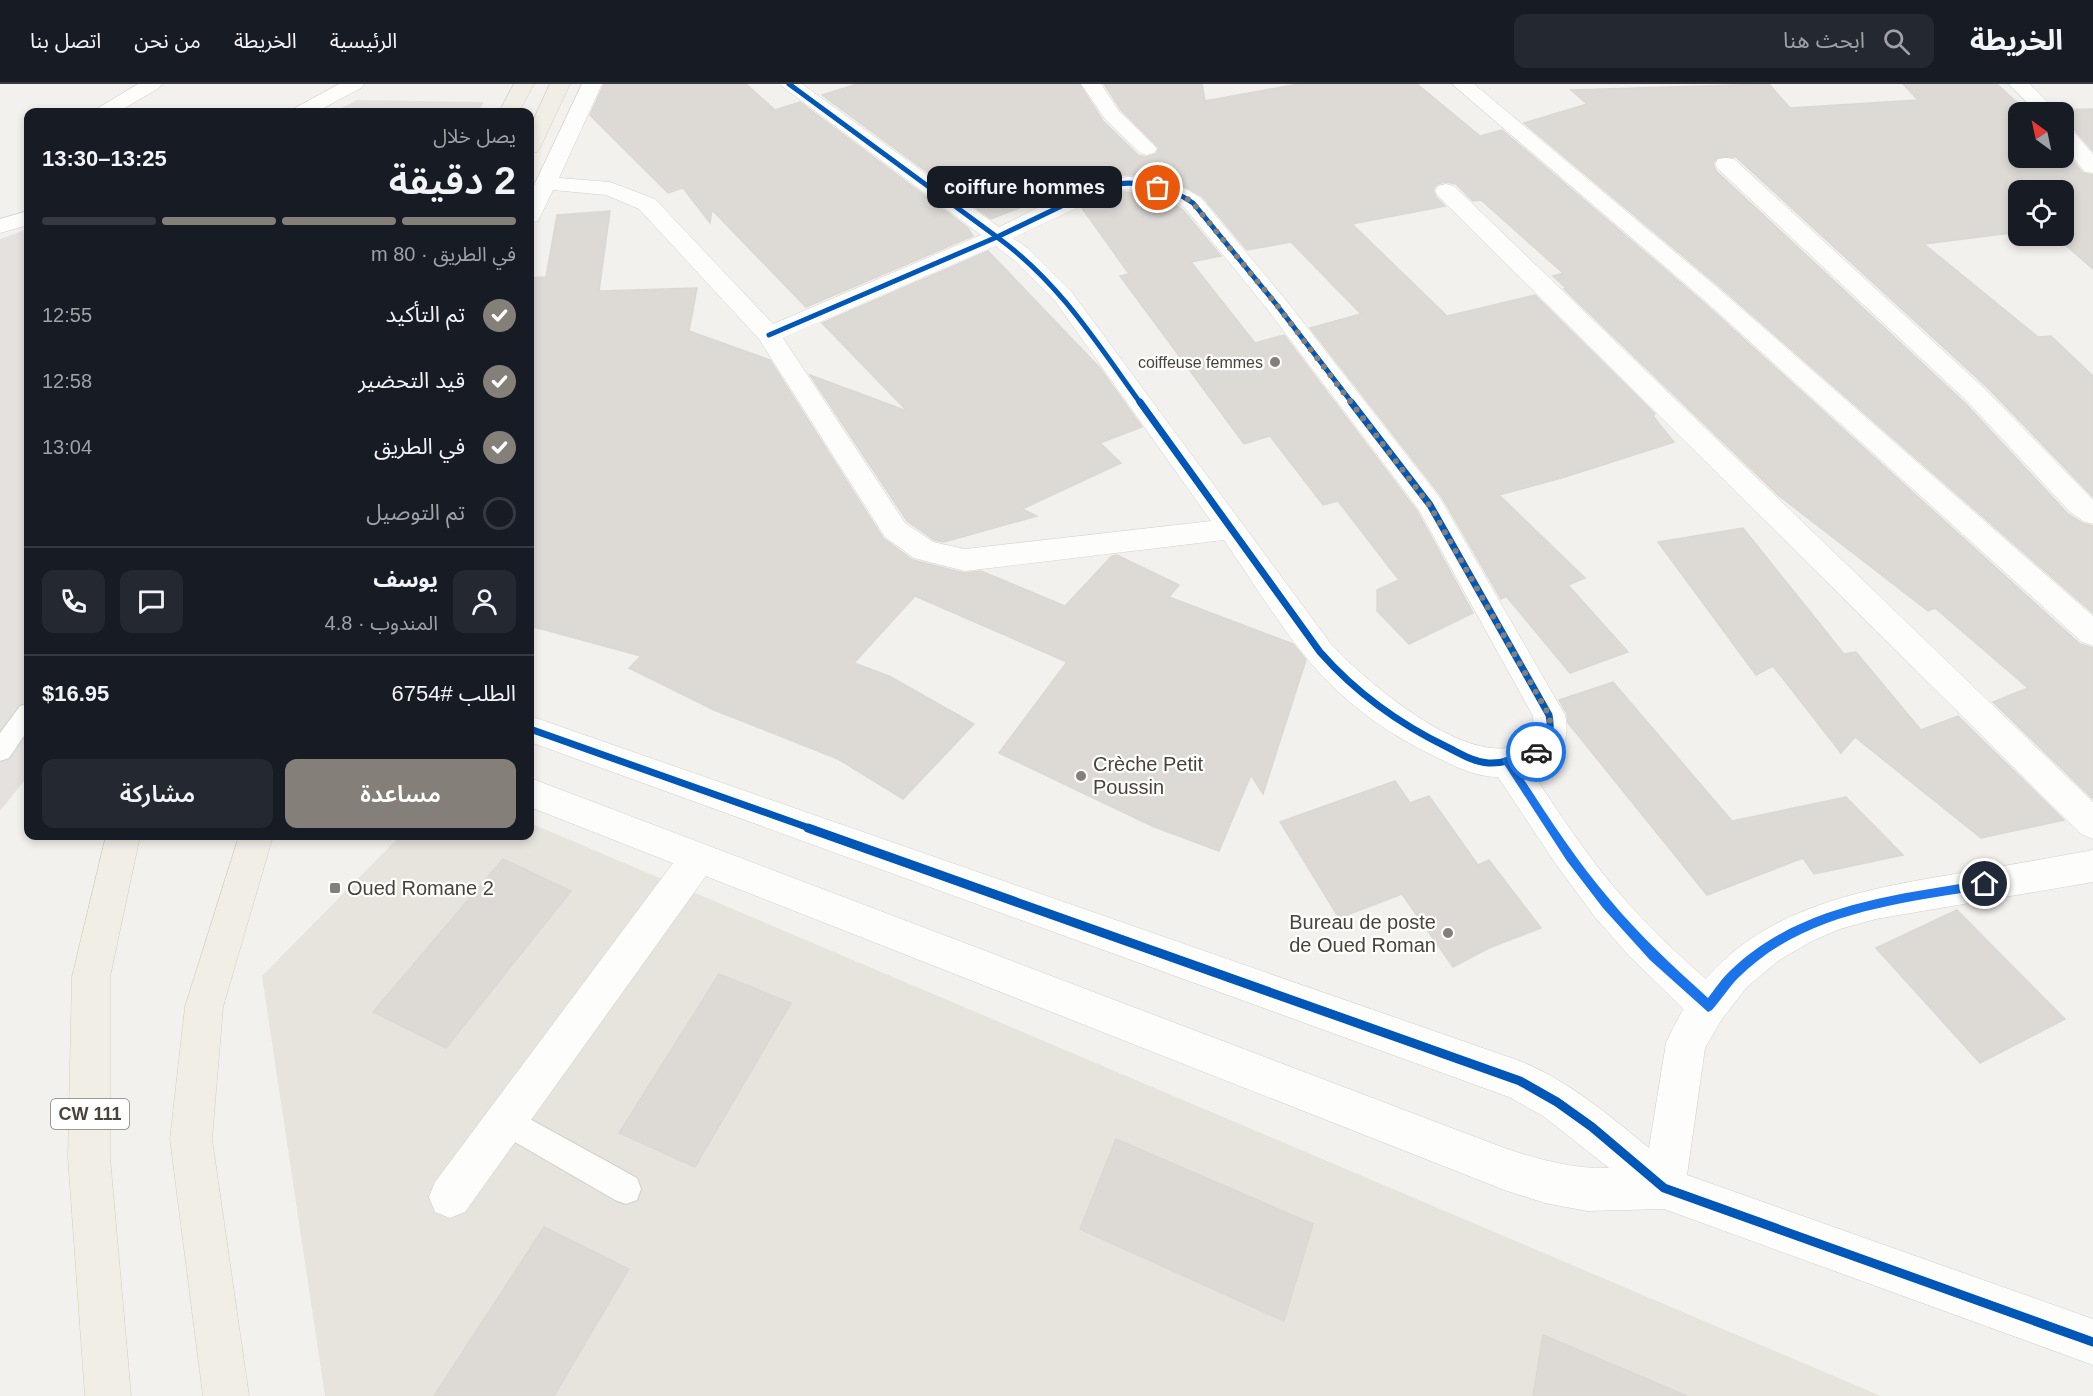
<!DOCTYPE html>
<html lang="ar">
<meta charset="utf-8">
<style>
body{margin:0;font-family:Arial,"Noto Sans Arabic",sans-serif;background:#242831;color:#f1f3f6;direction:rtl;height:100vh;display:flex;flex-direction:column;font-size:22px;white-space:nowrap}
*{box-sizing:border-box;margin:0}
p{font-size:20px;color:#9ea1a6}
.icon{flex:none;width:33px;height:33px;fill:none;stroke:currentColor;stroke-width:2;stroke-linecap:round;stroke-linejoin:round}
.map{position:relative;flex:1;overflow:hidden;direction:ltr}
.sheet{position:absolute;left:24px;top:24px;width:510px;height:732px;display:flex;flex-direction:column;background:#171b24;border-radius:12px;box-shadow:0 3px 9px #0003;direction:rtl}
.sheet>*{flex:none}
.needle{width:39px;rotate:327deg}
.fabs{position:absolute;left:2008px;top:18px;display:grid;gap:12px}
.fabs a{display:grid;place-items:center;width:66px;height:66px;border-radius:12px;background:#171b24;box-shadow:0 3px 9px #0003;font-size:30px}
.pin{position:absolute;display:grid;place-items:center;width:51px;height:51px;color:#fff;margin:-26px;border:3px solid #fff;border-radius:50%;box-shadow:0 2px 6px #0007}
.courier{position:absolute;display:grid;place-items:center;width:60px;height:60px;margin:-30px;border:4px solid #1a73e8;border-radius:50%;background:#fff;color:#222;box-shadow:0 2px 8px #0007}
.bubble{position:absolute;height:42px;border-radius:12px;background:#171b24;box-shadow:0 3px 9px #0003;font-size:20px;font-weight:600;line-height:42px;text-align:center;direction:rtl}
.head em{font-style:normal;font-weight:600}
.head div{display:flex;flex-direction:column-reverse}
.head{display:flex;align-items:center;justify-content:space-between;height:102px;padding:0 18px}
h1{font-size:39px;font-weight:600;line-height:45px}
.bar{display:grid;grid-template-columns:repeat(4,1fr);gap:9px 6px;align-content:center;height:72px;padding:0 18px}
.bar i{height:8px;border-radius:4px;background:#363941}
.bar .current{background:#848079}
.bar p{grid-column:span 4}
.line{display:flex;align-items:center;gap:15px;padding:0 18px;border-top:2px solid #363941}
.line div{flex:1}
.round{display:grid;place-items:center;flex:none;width:63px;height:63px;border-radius:12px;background:#242831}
ol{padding:0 18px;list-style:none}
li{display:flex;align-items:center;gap:18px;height:66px}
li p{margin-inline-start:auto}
li .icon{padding:6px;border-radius:50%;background:#848079;color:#fff;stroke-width:4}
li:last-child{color:#9ea1a6}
li i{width:33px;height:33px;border:3px solid #363941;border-radius:50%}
.button{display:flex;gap:12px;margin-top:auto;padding:12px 18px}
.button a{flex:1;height:69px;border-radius:12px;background:#848079;color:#fff;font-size:24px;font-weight:600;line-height:69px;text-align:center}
.button a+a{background:#242831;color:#f1f3f6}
header{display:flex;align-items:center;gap:36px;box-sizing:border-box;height:84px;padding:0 30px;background:#171b24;border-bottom:2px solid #363941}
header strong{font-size:28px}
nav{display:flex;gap:33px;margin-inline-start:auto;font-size:21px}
.search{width:420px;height:54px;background:#242831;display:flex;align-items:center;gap:15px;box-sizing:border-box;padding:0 21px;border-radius:12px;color:#9ea1a6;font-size:22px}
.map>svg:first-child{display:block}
.residential{fill:#e7e3dd}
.industrial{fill:#e5e1de}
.building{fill:#dddad6;stroke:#dbd8d4;stroke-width:1.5}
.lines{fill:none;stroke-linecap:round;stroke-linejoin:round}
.service-casing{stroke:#d1cfcc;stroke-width:2}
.minor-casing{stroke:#d1cfcc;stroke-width:1}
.tertiary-casing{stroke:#d1cfcc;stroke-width:1}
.primary-casing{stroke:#d4ccbd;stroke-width:1}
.service{fill:#fdfdfc;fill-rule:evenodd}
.minor{fill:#fdfdfc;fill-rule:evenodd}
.tertiary{fill:#fdfdfc;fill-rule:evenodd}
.primary{fill:#f1eee6;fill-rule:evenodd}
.cycleway-far2-casing{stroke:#fff;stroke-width:8}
.cycleway-far1-casing{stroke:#fff;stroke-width:10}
.cycleway-casing{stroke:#fff;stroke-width:13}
.cycleway-far2{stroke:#0057b8;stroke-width:5}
.cycleway-far1{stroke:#0057b8;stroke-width:7}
.cycleway{stroke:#0057b8;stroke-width:9}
.route{fill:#1a73e8}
.done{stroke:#848079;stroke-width:6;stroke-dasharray:0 10.8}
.poi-dot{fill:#848079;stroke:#fff;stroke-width:2}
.labels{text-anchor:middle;stroke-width:4.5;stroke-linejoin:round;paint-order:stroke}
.far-poi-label{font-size:16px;fill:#49433a;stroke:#fff;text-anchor:end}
.shield{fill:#fff;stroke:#807b75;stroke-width:1.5}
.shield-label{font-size:18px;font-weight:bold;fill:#49433a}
.poi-label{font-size:20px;fill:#49433a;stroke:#fff;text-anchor:start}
</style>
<header>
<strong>الخريطة</strong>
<div class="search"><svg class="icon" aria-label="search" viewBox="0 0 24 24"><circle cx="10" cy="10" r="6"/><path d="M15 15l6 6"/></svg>ابحث هنا</div>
<nav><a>الرئيسية</a><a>الخريطة</a><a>من نحن</a><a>اتصل بنا</a></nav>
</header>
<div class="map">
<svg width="2093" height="1312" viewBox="0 0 2093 1312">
<rect width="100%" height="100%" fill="#f3f1ee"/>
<path class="residential" d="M 530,739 L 1881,1312 L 325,1312 L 262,892 L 400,752 L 530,752 Z"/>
<g class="industrial">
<path d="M 357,16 L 484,18 L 479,28 L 334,28 Z"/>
<path d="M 28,145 L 28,692 L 0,727 L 0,155 Z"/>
</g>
<g class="building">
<path d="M 604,0 L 746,0 L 775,26 L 800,18 L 968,144 L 973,152 L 806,223 L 712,126 L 710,139 L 683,104 L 668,109 L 590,31 Z"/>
<path d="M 857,0 L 1079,0 L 1103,37 L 1138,71 L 1146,73 L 1156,70 L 1159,64 L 1121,26 L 1104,0 L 1202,0 L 1205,17 L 1299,0 L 1417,0 L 1480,52 L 1502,46 L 1702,217 L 2080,560 L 2093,564 L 2093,715 L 1993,618 L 2028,604 L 1935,524 L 1928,527 L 1778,411 L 1564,205 L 1566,204 L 1553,192 L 1563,189 L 1481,116 L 1473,117 L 1456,100 L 1445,98 L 1437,100 L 1433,106 L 1436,113 L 1445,122 L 1352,140 L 1447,232 L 1535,211 L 1655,330 L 1653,332 L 1674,358 L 1565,393 L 1499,411 L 1585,494 L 1568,501 L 1628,568 L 1570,589 L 1506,512 L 1501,515 L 1442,413 L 1310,244 L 1361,230 L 1291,158 L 1247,166 L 1202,112 L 1176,98 L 1149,91 L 1123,91 L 1097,96 L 1069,107 L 1068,105 L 991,135 L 822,11 Z"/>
<path d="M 1769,0 L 1790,24 L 1918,16 L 1903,0 L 1997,0 L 2026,27 L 2033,28 L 2019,28 L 2019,74 L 2064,74 L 2064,66 L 2083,89 L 2093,91 L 2093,185 L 2055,152 L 2064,152 L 2064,106 L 2019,106 L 2019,148 L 1924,160 L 2038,253 L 2051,252 L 2093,292 L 2093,413 L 1988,304 L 1736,73 L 1718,73 L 1713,79 L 1716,87 L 1966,320 L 2068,430 L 2082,439 L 2093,442 L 2093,529 L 1720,203 L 1524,39 L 1587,20 L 1571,6 Z"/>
<path d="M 2093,25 L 2093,67 L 2073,44 L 2064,41 L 2064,28 L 2059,28 L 2058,26 Z"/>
<path d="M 1117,107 L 1152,111 L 1168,116 L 1183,126 L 1221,172 L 1191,178 L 1255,259 L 1284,251 L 1417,427 L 1473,529 L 1409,560 L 1377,527 L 1377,506 L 1399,496 L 1338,417 L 1323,421 L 1270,352 L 1244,360 L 1120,192 L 1129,190 L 1082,124 Z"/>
<path d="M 610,127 L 599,207 L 697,204 L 689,247 L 770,276 L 883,454 L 913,476 L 964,489 L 981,487 L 1065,522 L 1112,472 L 1117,471 L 1179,501 L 1169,513 L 1293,560 L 1306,576 L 1263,710 L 1251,691 L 1219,767 L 1152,742 L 999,669 L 1067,578 L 915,512 L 854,579 L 889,592 L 974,640 L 903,715 L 838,675 L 714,626 L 629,584 L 641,572 L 530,542 L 530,194 L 546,193 L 557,131 Z"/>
<path d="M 988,167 L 1099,283 L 1142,343 L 1100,359 L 1121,379 L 1022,425 L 1037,432 L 944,458 L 934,456 L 907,437 L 810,291 L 907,327 L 822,239 Z"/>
<path d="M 1743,444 L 1844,570 L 1856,568 L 1921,646 L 1958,632 L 2064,736 L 1981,754 L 1855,653 L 1841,669 L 1773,582 L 1756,591 L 1658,458 Z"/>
<path d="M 1613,598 L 1732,737 L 1846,713 L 1903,771 L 1814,790 L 1803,774 L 1707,811 L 1568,639 L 1567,630 L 1559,616 Z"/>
<path d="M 1395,697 L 1410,719 L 1429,712 L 1478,781 L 1489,776 L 1541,844 L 1489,864 L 1453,883 L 1402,810 L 1339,834 L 1280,738 Z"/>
<path d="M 503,775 L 571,807 L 446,964 L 373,928 Z"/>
<path d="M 1957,826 L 2065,935 L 1980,979 L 1876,864 Z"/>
<path d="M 719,890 L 791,919 L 695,1083 L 619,1049 Z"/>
<path d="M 1116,1055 L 1313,1140 L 1284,1237 L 1080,1145 Z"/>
<path d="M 544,1143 L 629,1185 L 554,1312 L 434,1312 Z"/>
<path d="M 1543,1251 L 1687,1312 L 1533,1312 Z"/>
</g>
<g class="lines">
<g class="service-casing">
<g id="service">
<path d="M 28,620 L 28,646 L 9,674 L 0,677 L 0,649 L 20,622 Z"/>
<path d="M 506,1022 L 637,1094 L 641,1105 L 637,1116 L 626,1120 L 615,1116 L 496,1047 L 491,1037 L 496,1027 Z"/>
</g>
</g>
<g class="minor-casing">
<g id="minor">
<path d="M 138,0 L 162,0 L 159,4 L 118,28 L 95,28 L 98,24 Z"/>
<path d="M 339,0 L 364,0 L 361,4 L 316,28 L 292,28 L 295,24 Z"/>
<path d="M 582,0 L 602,0 L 559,94 L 610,98 L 655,115 L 773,240 L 981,151 L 779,0 L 802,0 L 999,143 C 1065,112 1130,65 1201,114 L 1285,215 L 1440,414 L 1565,631 C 1572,662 1556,675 1529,684 C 1558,727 1586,771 1620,810 C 1651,846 1686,878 1722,909 L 1727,922 L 1722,935 L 1708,940 L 1694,935 L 1630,873 L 1594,832 L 1555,779 L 1498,693 C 1475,693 1454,682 1434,672 C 1392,652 1355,626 1323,593 C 1286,553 1255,501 1224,456 L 965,487 L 914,474 L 885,453 L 759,255 L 639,125 L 606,111 L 553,106 L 538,137 L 530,139 L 530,110 ZM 1117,105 C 1143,106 1164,108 1185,124 L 1267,225 L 1419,426 L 1533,632 L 1534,650 C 1486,703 1364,596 1331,560 L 1071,207 L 1030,166 L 1013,154 ZM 995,162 L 1014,176 L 1055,217 L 1211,437 L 965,465 L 933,458 L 905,439 L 783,254 Z"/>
<path d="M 1081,0 L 1101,0 L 1119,27 L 1154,61 L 1157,65 L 1154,69 L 1147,71 L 1140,69 L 1105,35 Z"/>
<path d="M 1452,0 L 1474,0 L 1719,205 L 2093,532 L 2093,562 L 2082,558 L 1703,215 Z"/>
<path d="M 2009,0 L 2030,0 L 2057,28 L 2036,28 Z"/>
<path d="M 2064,43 L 2071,45 L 2093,70 L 2093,89 L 2085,88 L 2064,62 Z"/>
<path d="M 1726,74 L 1734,75 L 1986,306 L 2093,416 L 2093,440 L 2083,437 L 2070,428 L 1968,318 L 1718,85 L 1715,80 L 1718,75 Z"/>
<path d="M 1446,100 L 1454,102 L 2093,718 L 2093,755 L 2081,750 L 1438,112 L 1435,107 L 1438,102 Z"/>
<path d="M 28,127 L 28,141 L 0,149 L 0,135 Z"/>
<path d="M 698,759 L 711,763 L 716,774 L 711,785 L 465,1128 L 450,1134 L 435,1128 L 429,1113 L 435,1098 L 685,763 Z"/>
</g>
</g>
<g class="tertiary-casing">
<path id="tertiary" d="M 530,632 L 1520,977 C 1569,997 1609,1031 1649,1064 L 1666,959 C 1720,836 1829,811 1949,791 C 1997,783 2045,775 2093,766 L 2093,798 L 1876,835 L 1840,845 L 1812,857 L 1778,877 L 1747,903 L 1722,935 L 1705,964 L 1687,1091 L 2093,1235 L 2093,1281 L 1664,1125 L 1587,1127 L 1545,1119 L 1507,1107 L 530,723 L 530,694 L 1507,1065 C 1541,1076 1573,1085 1609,1084 L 1543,1032 L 1509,1013 L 530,658 Z"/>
</g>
<g class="primary-casing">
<g id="primary">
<path d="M 514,0 L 534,0 L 519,28 L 499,28 Z"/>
<path d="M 550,0 L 570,0 L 540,64 L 537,68 L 530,70 L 530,43 Z"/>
<path d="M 106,752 L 140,752 L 110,893 L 110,1073 L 131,1312 L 85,1312 L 68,1073 L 72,893 Z"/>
<path d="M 239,752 L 273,752 L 223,923 L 212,1055 L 249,1312 L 203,1312 L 170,1055 L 185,923 Z"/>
</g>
</g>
<use href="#service" class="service"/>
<use href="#minor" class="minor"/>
<use href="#tertiary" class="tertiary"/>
<use href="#primary" class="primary"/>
<g class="cycleway-far2-casing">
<g id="cycleway-far2">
<path d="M 789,0 L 997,153"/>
<path d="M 997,153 C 1059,198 1097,259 1141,320"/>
<path d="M 997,153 L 1103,102 C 1134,95 1167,101 1193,119 L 1276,220 L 1353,320"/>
<path d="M 769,251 L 997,153"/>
</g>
</g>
<g class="cycleway-far1-casing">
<g id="cycleway-far1">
<path d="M 1140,318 L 1320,568 C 1357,610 1399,640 1449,664 C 1461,670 1474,678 1488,679 C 1502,680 1515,675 1528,670 C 1548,664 1553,651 1549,631 L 1430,421 L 1351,318"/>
<path d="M 530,645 L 812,745"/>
</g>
</g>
<g class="cycleway-casing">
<path id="cycleway" d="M 808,744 L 1520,997 L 1557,1018 L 1592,1043 L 1664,1104 L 2093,1258"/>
</g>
<use href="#cycleway-far2" class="cycleway-far2"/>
<use href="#cycleway-far1" class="cycleway-far1"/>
<use href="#cycleway" class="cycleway"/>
</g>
<path class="route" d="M 1536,664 L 1540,665 L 1540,671 L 1513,679 C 1544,726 1574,774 1611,817 C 1640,852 1674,883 1708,914 C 1715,905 1722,894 1731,886 C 1800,820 1895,811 1985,796 L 1990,800 L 1985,805 C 1898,820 1804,828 1738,894 C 1729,903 1721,916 1712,926 L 1708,928 L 1650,876 L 1603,824 L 1567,777 L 1502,677 L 1503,674 Z"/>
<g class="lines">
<path class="done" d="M 1158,104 L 1179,109 L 1193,119 L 1276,220 L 1430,422 L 1549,631 C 1552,646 1553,663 1536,668"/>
</g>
<g class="poi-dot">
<circle cx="1275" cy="278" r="6"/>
<circle cx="1081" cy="692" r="6"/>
<rect x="329" y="798" width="12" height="12" rx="3"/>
<circle cx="1448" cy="849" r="6"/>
</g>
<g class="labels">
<g class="far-poi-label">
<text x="1263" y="284">coiffeuse femmes</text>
</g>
<rect class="shield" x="51" y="1015" width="78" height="30" rx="4.5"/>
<g class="shield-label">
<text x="90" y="1036">CW 111</text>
</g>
<g class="poi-label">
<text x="1093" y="687">Crèche Petit<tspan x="1093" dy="23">Poussin</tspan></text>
<text x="347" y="811">Oued Romane 2</text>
<text x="1436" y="845" text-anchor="end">Bureau de poste<tspan x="1436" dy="23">de Oued Roman</tspan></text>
</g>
</g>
</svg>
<div class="fabs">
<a><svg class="needle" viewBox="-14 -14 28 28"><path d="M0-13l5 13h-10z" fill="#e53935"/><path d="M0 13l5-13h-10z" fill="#9ea1a6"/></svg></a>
<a><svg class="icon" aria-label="locate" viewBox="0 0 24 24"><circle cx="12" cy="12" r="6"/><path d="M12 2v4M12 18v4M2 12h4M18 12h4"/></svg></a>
</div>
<div class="pin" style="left:1158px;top:104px;background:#ea580c"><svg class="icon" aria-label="bag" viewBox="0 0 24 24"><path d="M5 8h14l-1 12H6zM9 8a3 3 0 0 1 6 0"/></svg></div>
<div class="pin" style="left:1985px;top:800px;background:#1f2937"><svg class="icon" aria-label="home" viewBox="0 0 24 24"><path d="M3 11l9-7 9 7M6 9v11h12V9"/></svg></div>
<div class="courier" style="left:1536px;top:668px"><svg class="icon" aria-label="car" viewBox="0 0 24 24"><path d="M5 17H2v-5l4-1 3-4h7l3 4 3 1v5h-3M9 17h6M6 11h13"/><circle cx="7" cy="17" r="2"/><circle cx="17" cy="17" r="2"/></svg></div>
<div class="bubble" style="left:927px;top:82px;width:195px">coiffure hommes</div>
<section class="sheet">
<div class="head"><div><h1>2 دقيقة</h1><p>يصل خلال</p></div><em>13:25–13:30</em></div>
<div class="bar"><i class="current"></i><i class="current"></i><i class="current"></i><i></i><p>في الطريق · 80 m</p></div>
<ol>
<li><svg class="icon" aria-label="check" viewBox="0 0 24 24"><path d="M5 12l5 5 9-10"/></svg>تم التأكيد<p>12:55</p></li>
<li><svg class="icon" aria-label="check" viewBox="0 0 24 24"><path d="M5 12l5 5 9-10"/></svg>قيد التحضير<p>12:58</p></li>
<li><svg class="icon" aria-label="check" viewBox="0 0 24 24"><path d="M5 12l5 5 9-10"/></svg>في الطريق<p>13:04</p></li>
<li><i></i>تم التوصيل</li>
</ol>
<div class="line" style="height:108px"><a class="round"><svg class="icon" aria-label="person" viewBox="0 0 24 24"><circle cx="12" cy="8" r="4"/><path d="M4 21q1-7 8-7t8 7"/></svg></a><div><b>يوسف</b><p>المندوب · 4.8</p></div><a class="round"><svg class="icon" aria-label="chat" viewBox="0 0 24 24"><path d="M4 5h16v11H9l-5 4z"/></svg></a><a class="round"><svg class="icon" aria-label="phone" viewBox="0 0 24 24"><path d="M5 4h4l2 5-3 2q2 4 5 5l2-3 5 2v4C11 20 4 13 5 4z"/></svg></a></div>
<div class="line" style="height:78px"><div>الطلب #6754</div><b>$16.95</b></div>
<div class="button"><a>مساعدة</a><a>مشاركة</a></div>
</section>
</div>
